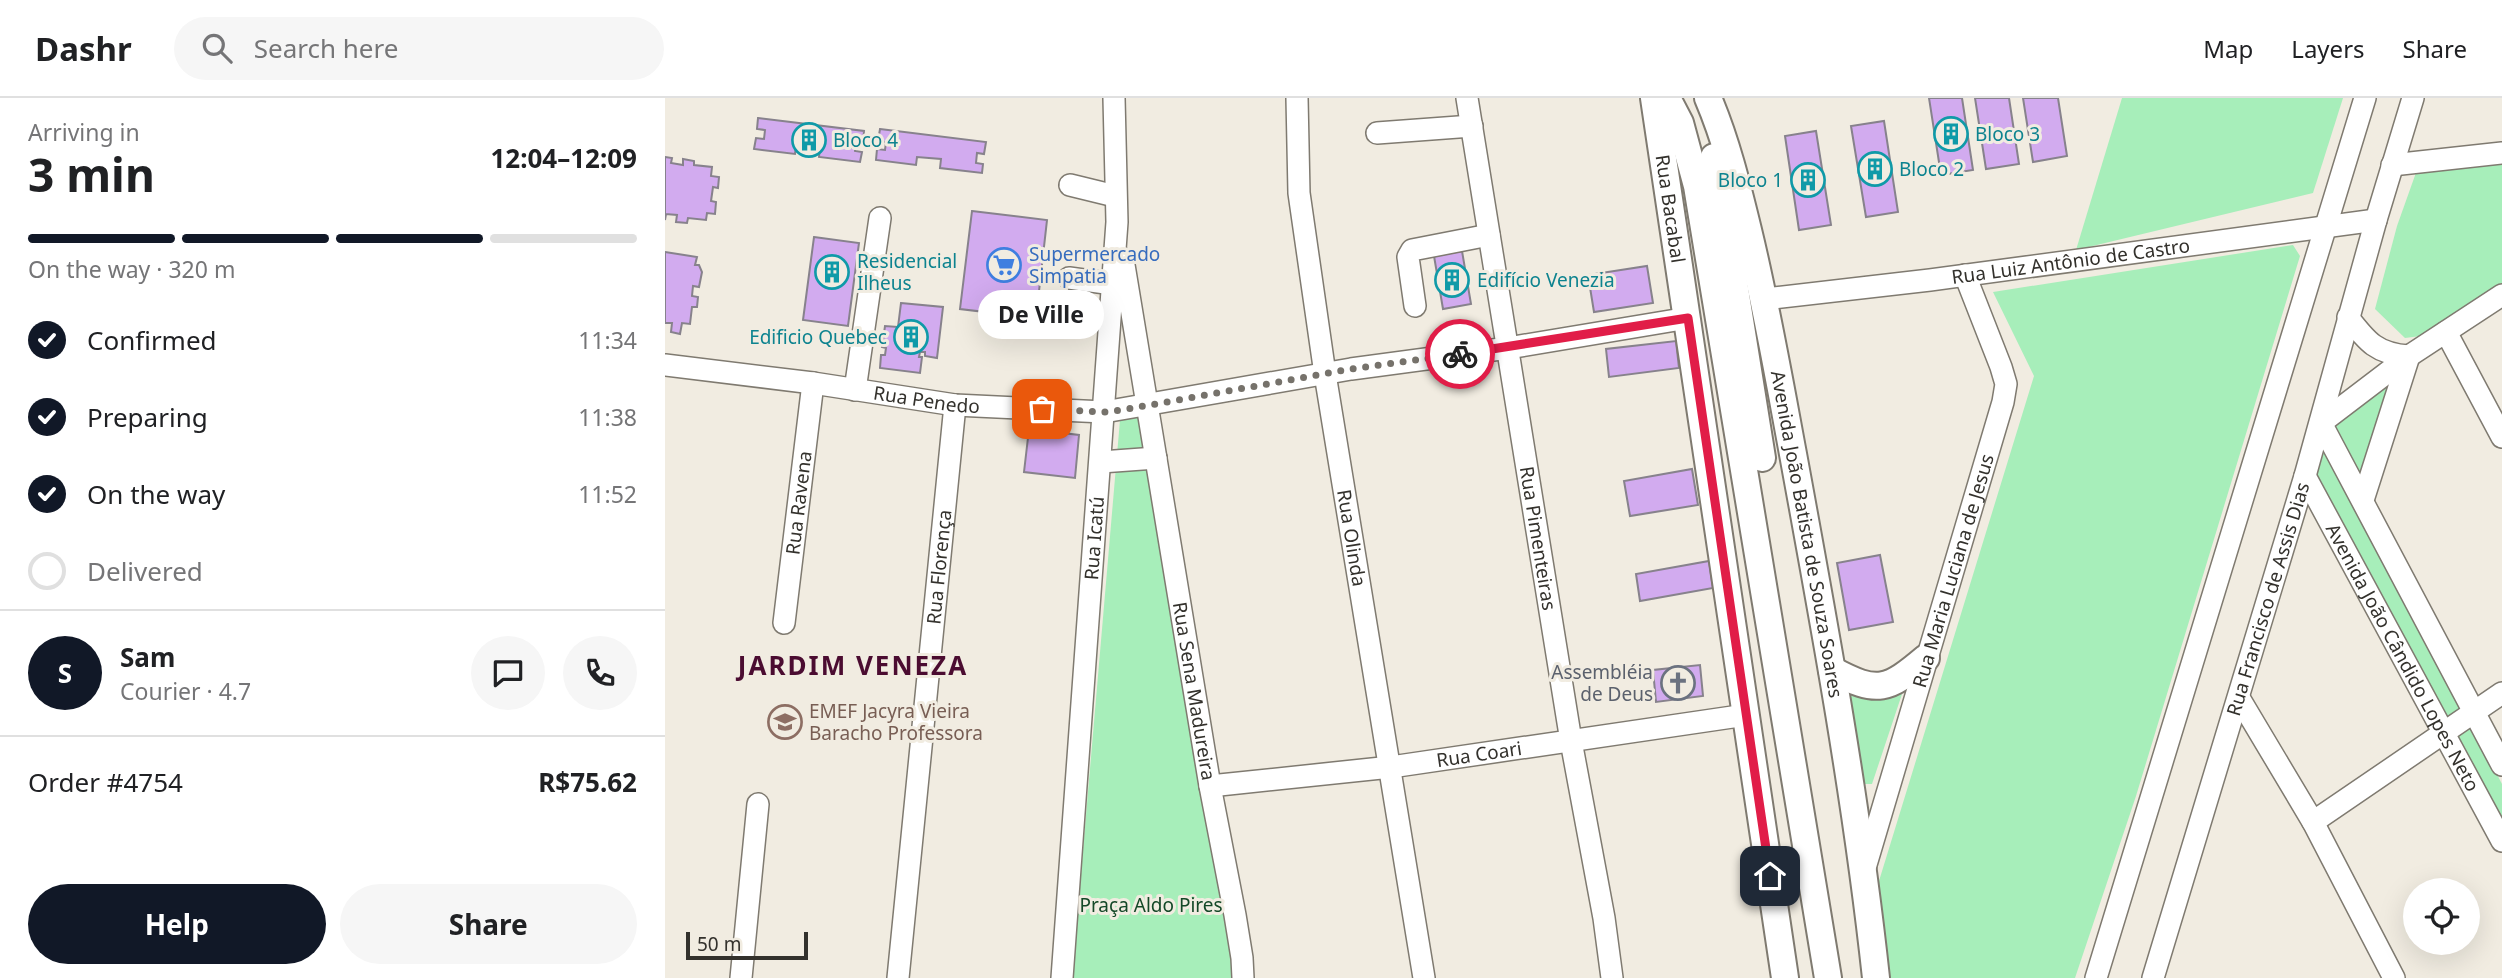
<!DOCTYPE html>
<meta charset="utf-8">
<style>
body{margin:0;font-family:"Noto Sans",sans-serif;background:#f6f6f6;color:#202124;height:100vh;display:flex;flex-direction:column;font-size:26px;white-space:nowrap}
*{box-sizing:border-box;margin:0}
p{font-size:23px;color:#757577}
.icon{flex:none;width:38px;height:38px;fill:none;stroke:currentColor;stroke-width:2;stroke-linecap:round;stroke-linejoin:round}
.map{position:relative;flex:1;overflow:hidden}
.details{display:flex;flex-direction:column;background:#fff;width:665px}
.details>*{flex:none}
.tools{position:absolute;left:1738px;top:780px;display:grid;gap:14px}
.tools a{display:grid;place-items:center;width:77px;height:77px;border-radius:50%;background:#fff;box-shadow:0 7px 28px #0002;font-size:35px}
.scale{position:absolute;left:21px;bottom:18px;width:122px;box-sizing:border-box;padding-left:7px;border:4px solid #33312c;border-top:0;font-size:19px;line-height:24px;white-space:nowrap;color:#33312c;-webkit-text-stroke:5px #f1ece1;paint-order:stroke}
.pin{position:absolute;display:grid;place-items:center;width:60px;height:60px;color:#fff;margin:-30px;border-radius:14px;box-shadow:0 4px 10px #0006}
.courier{position:absolute;display:grid;place-items:center;width:70px;height:70px;margin:-35px;border:5px solid #e11d48;border-radius:50%;background:#fff;color:#222;box-shadow:0 2px 9px #0007}
.bubble{position:absolute;height:49px;border-radius:24px;background:#fff;box-shadow:0 7px 28px #0002;font-size:23px;font-weight:700;line-height:49px;text-align:center}
.head em{font-style:normal;font-weight:700}
.head div{display:flex;flex-direction:column-reverse}
.head{display:flex;align-items:center;justify-content:space-between;height:119px;padding:0 28px}
h1{font-size:46px;font-weight:700;line-height:52px}
.bar{display:grid;grid-template-columns:repeat(4,1fr);gap:10px 7px;align-content:center;height:84px;padding:0 28px}
.bar i{height:9px;border-radius:5px;background:#e0e0e0}
.bar .current{background:#111827}
.bar p{grid-column:span 4}
.line{display:flex;align-items:center;gap:18px;padding:0 28px;border-top:2px solid #e0e0e0}
.line div{flex:1}
.round{display:grid;place-items:center;flex:none;width:74px;height:74px;border-radius:37px;background:#f6f6f6}
ol{padding:0 28px;list-style:none}
li{display:flex;align-items:center;gap:21px;height:77px}
li p{margin-inline-start:auto}
li .icon{padding:7px;border-radius:50%;background:#111827;color:#fff;stroke-width:4}
li:last-child{color:#757577}
li i{width:38px;height:38px;border:4px solid #e0e0e0;border-radius:50%}
.action{display:flex;gap:14px;margin-top:auto;padding:14px 28px}
.action a{flex:1;height:80px;border-radius:42px;background:#111827;color:#fff;font-size:28px;font-weight:700;line-height:80px;text-align:center}
.action a+a{background:#f6f6f6;color:#202124}
header{display:flex;align-items:center;gap:42px;box-sizing:border-box;height:98px;padding:0 35px;background:#fff;border-bottom:2px solid #e0e0e0}
header strong{font-size:33px}
nav{display:flex;gap:38px;margin-inline-start:auto;font-size:24px}
.search{width:490px;height:63px;background:#f6f6f6;display:flex;align-items:center;gap:18px;box-sizing:border-box;padding:0 24px;border-radius:38px;color:#757577;font-size:26px}
main{display:flex;flex:1;min-height:0}
.map>svg:first-child{display:block}
.green{fill:#a7eeba}
.building{fill:#d2abef;stroke:#87828c;stroke-width:2}
.lines{fill:none;stroke-linecap:round;stroke-linejoin:round}
.minor-casing{stroke:#7f7a70;stroke-width:24}
.major-casing{stroke:#7f7a70;stroke-width:30}
.minor{stroke:#fff;stroke-width:21}
.major{stroke:#fff;stroke-width:26}
.done{stroke:#76726b;stroke-width:7;stroke-dasharray:0 12.6}
.route{stroke:#e11d48;stroke-width:9}
.labels{text-anchor:middle;stroke-width:6;stroke-linejoin:round;paint-order:stroke}
.culture-label{font-size:19px;fill:#0d838f;stroke:#f1ece1;text-anchor:start}
.street-label{font-size:19px;fill:#33312c;stroke:#f1ece1}
.shop-label{font-size:19px;fill:#366cbe;stroke:#f1ece1;text-anchor:start}
.worship-label{font-size:19px;fill:#5b616d;stroke:#f1ece1;text-anchor:end}
.education-label{font-size:19px;fill:#785e54;stroke:#f1ece1;text-anchor:start}
.park-label{font-size:19px;fill:#144827;stroke:#f1ece1}
.district-label{font-size:26px;font-weight:bold;letter-spacing:2px;fill:#4b0c31;stroke:#f1ece1}
</style>
<header>
<strong>Dashr</strong>
<div class="search"><svg class="icon" aria-label="search" viewBox="0 0 24 24"><circle cx="10" cy="10" r="6"/><path d="M15 15l6 6"/></svg>Search here</div>
<nav><a>Map</a><a>Layers</a><a>Share</a></nav>
</header>
<main>
<section class="details">
<div class="head"><div><h1>3 min</h1><p>Arriving in</p></div><em>12:04–12:09</em></div>
<div class="bar"><i class="current"></i><i class="current"></i><i class="current"></i><i></i><p>On the way · 320 m</p></div>
<ol>
<li><svg class="icon" aria-label="check" viewBox="0 0 24 24"><path d="M5 12l5 5 9-10"/></svg>Confirmed<p>11:34</p></li>
<li><svg class="icon" aria-label="check" viewBox="0 0 24 24"><path d="M5 12l5 5 9-10"/></svg>Preparing<p>11:38</p></li>
<li><svg class="icon" aria-label="check" viewBox="0 0 24 24"><path d="M5 12l5 5 9-10"/></svg>On the way<p>11:52</p></li>
<li><i></i>Delivered</li>
</ol>
<div class="line" style="height:126px"><b class="round" style="background:#111827;color:#fff">S</b><div><b>Sam</b><p>Courier · 4.7</p></div><a class="round"><svg class="icon" aria-label="chat" viewBox="0 0 24 24"><path d="M4 5h16v11H9l-5 4z"/></svg></a><a class="round"><svg class="icon" aria-label="phone" viewBox="0 0 24 24"><path d="M5 4h4l2 5-3 2q2 4 5 5l2-3 5 2v4C11 20 4 13 5 4z"/></svg></a></div>
<div class="line" style="height:91px"><div>Order #4754</div><b>R$75.62</b></div>
<div class="action"><a>Help</a><a>Share</a></div>
</section>
<div class="map">
<svg width="1837" height="880" viewBox="0 0 1837 880">
<rect width="100%" height="100%" fill="#f1ece1"/>
<g class="green">
<path d="M 1457,0 L 1678,0 L 1648,95 L 1411,152 Z"/>
<path d="M 1837,60 L 1837,185 L 1756,238 L 1740,240 L 1710,211 L 1732,128 L 1753,69 Z"/>
<path d="M 1628,147 L 1635,158 L 1471,698 L 1410,880 L 1223,880 L 1210,796 L 1369,278 L 1328,194 Z"/>
<path d="M 1737,271 L 1697,378 L 1670,329 Z"/>
<path d="M 479,317 L 567,862 L 569,880 L 407,880 L 455,322 Z"/>
<path d="M 1661,347 L 1837,686 L 1837,720 L 1652,376 Z"/>
<path d="M 1182,590 L 1237,596 L 1207,686 L 1200,686 L 1195,680 Z"/>
</g>
<g class="building">
<path d="M 1264,0 L 1297,0 L 1308,72 L 1276,77 Z"/>
<path d="M 1310,0 L 1344,0 L 1354,66 L 1321,71 Z"/>
<path d="M 1358,0 L 1393,0 L 1402,58 L 1368,64 Z"/>
<path d="M 93,20 L 199,33 L 198,45 L 191,44 L 190,47 L 180,45 L 180,49 L 190,50 L 190,53 L 197,54 L 195,64 L 154,59 L 155,50 L 131,48 L 130,56 L 89,51 L 91,40 L 99,41 L 100,32 L 92,31 Z"/>
<path d="M 1219,23 L 1233,114 L 1201,119 L 1186,28 Z"/>
<path d="M 215,31 L 321,44 L 319,56 L 312,55 L 311,65 L 318,66 L 317,75 L 275,70 L 276,61 L 252,59 L 251,67 L 211,62 L 212,51 L 220,52 L 221,44 L 213,43 Z"/>
<path d="M 1151,33 L 1166,127 L 1134,132 L 1120,38 Z"/>
<path d="M 0,59 L 7,60 L 6,65 L 18,67 L 18,61 L 29,63 L 29,67 L 47,69 L 46,78 L 54,79 L 53,90 L 48,89 L 46,103 L 51,104 L 50,116 L 42,115 L 41,122 L 23,120 L 22,125 L 11,124 L 12,117 L 1,116 L 0,122 Z"/>
<path d="M 307,113 L 382,122 L 371,220 L 295,211 Z"/>
<path d="M 149,139 L 194,145 L 183,228 L 138,222 Z"/>
<path d="M 797,153 L 806,206 L 778,211 L 769,158 Z"/>
<path d="M 0,154 L 32,159 L 30,167 L 34,167 L 37,174 L 34,189 L 28,188 L 27,198 L 33,199 L 32,209 L 27,209 L 25,226 L 17,225 L 15,236 L 6,234 L 7,225 L 0,225 Z"/>
<path d="M 982,168 L 988,205 L 929,214 L 923,177 Z"/>
<path d="M 236,205 L 278,209 L 272,260 L 260,258 L 260,254 L 255,254 L 254,259 L 257,259 L 255,275 L 215,270 L 216,257 L 220,257 L 221,250 L 217,249 L 220,228 L 233,229 Z"/>
<path d="M 1011,243 L 1014,270 L 944,279 L 941,251 Z"/>
<path d="M 364,331 L 414,337 L 410,380 L 359,374 Z"/>
<path d="M 1027,371 L 1033,407 L 965,418 L 959,383 Z"/>
<path d="M 1215,457 L 1228,524 L 1184,532 L 1172,465 Z"/>
<path d="M 1044,463 L 1048,490 L 975,503 L 971,476 Z"/>
<path d="M 1035,567 L 1038,598 L 991,604 L 988,572 Z"/>
</g>
<g class="lines">
<g class="minor-casing">
<g id="minor">
<path id="s1" d="M 632,0 L 634,95 L 660,276 L 759,880"/>
<path id="s2" d="M 802,0 L 906,643 L 939,820 L 947,880"/>
<path d="M 712,35 L 807,28"/>
<path d="M 1727,67 L 1837,55"/>
<path d="M 405,87 L 450,98"/>
<path id="s3" d="M 458,161 L 545,688 L 570,817 L 577,860 L 578,880"/>
<path d="M 404,180 L 448,186"/>
<path id="s4" d="M 1100,201 L 1265,182 L 1711,122"/>
<path d="M 750,208 L 743,159 L 747,152 L 824,137"/>
<path d="M 1683,219 C 1702,244 1712,256 1744,258 L 1698,402"/>
<path d="M 1781,234 L 1837,339"/>
<path id="s5" d="M 0,267 L 148,285 L 290,307 L 439,314 L 686,271 L 843,250 L 1023,220"/>
<path d="M 190,292 L 215,120"/>
<path d="M 1656,325 L 1837,667"/>
<path d="M 1656,325 L 1744,258 L 1837,197"/>
<path d="M 436,364 L 491,360"/>
<path id="s6" d="M 1640,378 L 1837,743"/>
<path id="s7" d="M 119,525 L 148,285"/>
<path d="M 1574,600 L 1648,724 L 1729,880"/>
<path id="s8" d="M 545,688 L 726,669 L 1081,617"/>
<path d="M 1648,724 L 1837,595"/>
<path id="s9" d="M 1200,770 L 1338,304 L 1341,286 L 1336,269 L 1300,177"/>
<path d="M 76,880 L 93,706"/>
<path id="s10" d="M 233,880 L 290,307"/>
<path id="s11" d="M 397,880 L 452,124 L 449,0"/>
<path d="M 1431,880 L 1700,0"/>
<path id="s12" d="M 1488,880 L 1640,378 L 1711,122 L 1748,0"/>
</g>
</g>
<g class="major-casing">
<g id="major">
<path id="s13" d="M 989,0 L 1120,880"/>
<path d="M 1002,0 L 1015,25 L 1032,88 L 1163,880"/>
<path id="s14" d="M 1043,0 C 1061,42 1072,87 1083,132 C 1101,206 1114,281 1128,356 C 1160,530 1192,704 1211,880"/>
<path d="M 1049,59 L 1097,360"/>
<path d="M 1167,572 C 1213,597 1223,592 1261,560"/>
</g>
</g>
<use href="#minor" class="minor"/>
<use href="#major" class="major"/>
</g>
<g class="lines">
<path class="done" d="M 377,311 L 439,314 L 457,312 L 686,271 L 795,256"/>
<path class="route" d="M 795,256 L 1023,220 L 1105,778"/>
</g>
<defs>
<g id="building-ring" transform="scale(1.75)"><circle r="9.5" fill="#f1ece1" stroke="#0f9aa8" stroke-width="1.5"/><path d="M-4-6H4V6H1V3H-1V6H-4ZM-2.5-4.3h1.7v1.8h-1.7ZM.8-4.3h1.7v1.8H.8ZM-2.5-1h1.7V.8h-1.7ZM.8-1h1.7V.8H.8Z" fill="#0f9aa8"/></g>
<g id="supermarket-ring" transform="scale(1.75)"><circle r="9.5" fill="#f1ece1" stroke="#3f7fe0" stroke-width="1.5"/><path d="M-6-5.5h2.5l.6 2H6L4.5 2H-2.5L-4.4-4H-6ZM-1.5 3.2a1.3 1.3 0 1 0 .1 0ZM3 3.2a1.3 1.3 0 1 0 .1 0Z" fill="#3f7fe0"/></g>
<g id="church-ring" transform="scale(1.75)"><circle r="9.5" fill="#f1ece1" stroke="#6b7280" stroke-width="1.5"/><path d="M-1.2-6h2.4v3.5h3.3v2.4h-3.3V6h-2.4V-.1h-3.3v-2.4h3.3Z" fill="#6b7280"/></g>
<g id="school-ring" transform="scale(1.75)"><circle r="9.5" fill="#f1ece1" stroke="#8d6e63" stroke-width="1.5"/><path d="M0-5L7-2L0 1L-7-2ZM-4 1L0 2.5L4 1V4Q0 6-4 4Z" fill="#8d6e63"/></g>
</defs>
<g fill-rule="evenodd">
<use href="#building-ring" x="1286" y="36"/>
<use href="#building-ring" x="144" y="42"/>
<use href="#building-ring" x="1210" y="71"/>
<use href="#building-ring" x="1143" y="82"/>
<use href="#supermarket-ring" x="339" y="167"/>
<use href="#building-ring" x="167" y="174"/>
<use href="#building-ring" x="787" y="182"/>
<use href="#building-ring" x="246" y="239"/>
<use href="#church-ring" x="1013" y="585"/>
<use href="#school-ring" x="120" y="624"/>
</g>
<g class="labels">
<g class="culture-label">
<text x="1310" y="43">Bloco 3</text>
<text x="168" y="49">Bloco 4</text>
<text x="1234" y="78">Bloco 2</text>
<text x="1118" y="89" text-anchor="end">Bloco 1</text>
<text x="192" y="170">Residencial<tspan x="192" dy="22">Ilheus</tspan></text>
<text x="812" y="189">Edifício Venezia</text>
<text x="222" y="246" text-anchor="end">Edificio Quebec</text>
</g>
<g class="street-label">
<text dy="7" stroke="none"><textPath href="#s13" startOffset="112">Rua Bacabal</textPath></text>
<text dy="7" stroke="none"><textPath href="#s4" startOffset="308">Rua Luiz Antônio de Castro</textPath></text>
<text dy="7" stroke="none"><textPath href="#s5" startOffset="264">Rua Penedo</textPath></text>
<text dy="7" stroke="none"><textPath href="#s7" startOffset="121">Rua Ravena</textPath></text>
<text dy="7" stroke="none"><textPath href="#s14" startOffset="448">Avenida João Batista de Souza Soares</textPath></text>
<text dy="7" stroke="none"><textPath href="#s11" startOffset="441">Rua Icatú</textPath></text>
<text dy="7" stroke="none"><textPath href="#s2" startOffset="446">Rua Pimenteiras</textPath></text>
<text dy="7" stroke="none"><textPath href="#s1" startOffset="444">Rua Olinda</textPath></text>
<text dy="7" stroke="none"><textPath href="#s10" startOffset="413">Rua Florença</textPath></text>
<text dy="7" stroke="none"><textPath href="#s9" startOffset="310">Rua Maria Luciana de Jesus</textPath></text>
<text dy="7" stroke="none"><textPath href="#s12" startOffset="396">Rua Francisco de Assis Dias</textPath></text>
<text dy="7" stroke="none"><textPath href="#s6" startOffset="206">Avenida João Cândido Lopes Neto</textPath></text>
<text dy="7" stroke="none"><textPath href="#s3" startOffset="438">Rua Sena Madureira</textPath></text>
<text dy="7" stroke="none"><textPath href="#s8" startOffset="271">Rua Coari</textPath></text>
</g>
<g class="shop-label">
<text x="364" y="163">Supermercado<tspan x="364" dy="22">Simpatia</tspan></text>
</g>
<g class="worship-label">
<text x="988" y="581">Assembléia<tspan x="988" dy="22">de Deus</tspan></text>
</g>
<g class="education-label">
<text x="144" y="620">EMEF Jacyra Vieira<tspan x="144" dy="22">Baracho Professora</tspan></text>
</g>
<g class="park-label">
<text x="486" y="814">Praça Aldo Pires</text>
</g>
<g class="district-label">
<text x="188" y="577">JARDIM VENEZA</text>
</g>
</g>
</svg>
<div class="tools">
<a><svg class="icon" aria-label="locate" viewBox="0 0 24 24"><circle cx="12" cy="12" r="6"/><path d="M12 2v4M12 18v4M2 12h4M18 12h4"/></svg></a>
</div>
<div class="scale">50 m</div>
<div class="pin" style="left:377px;top:311px;background:#ea580c"><svg class="icon" aria-label="bag" viewBox="0 0 24 24"><path d="M5 8h14l-1 12H6zM9 8a3 3 0 0 1 6 0"/></svg></div>
<div class="pin" style="left:1105px;top:778px;background:#1f2937"><svg class="icon" aria-label="home" viewBox="0 0 24 24"><path d="M3 11l9-7 9 7M6 9v11h12V9"/></svg></div>
<div class="courier" style="left:795px;top:256px"><svg class="icon" aria-label="bike" viewBox="0 0 24 24"><circle cx="6" cy="16" r="4"/><circle cx="18" cy="16" r="4"/><path d="M6 16l4-8h5l3 8M10 8l3 8H6M13 5h3"/></svg></div>
<div class="bubble" style="left:313px;top:192px;width:126px">De Ville</div>
</div>
</main>
